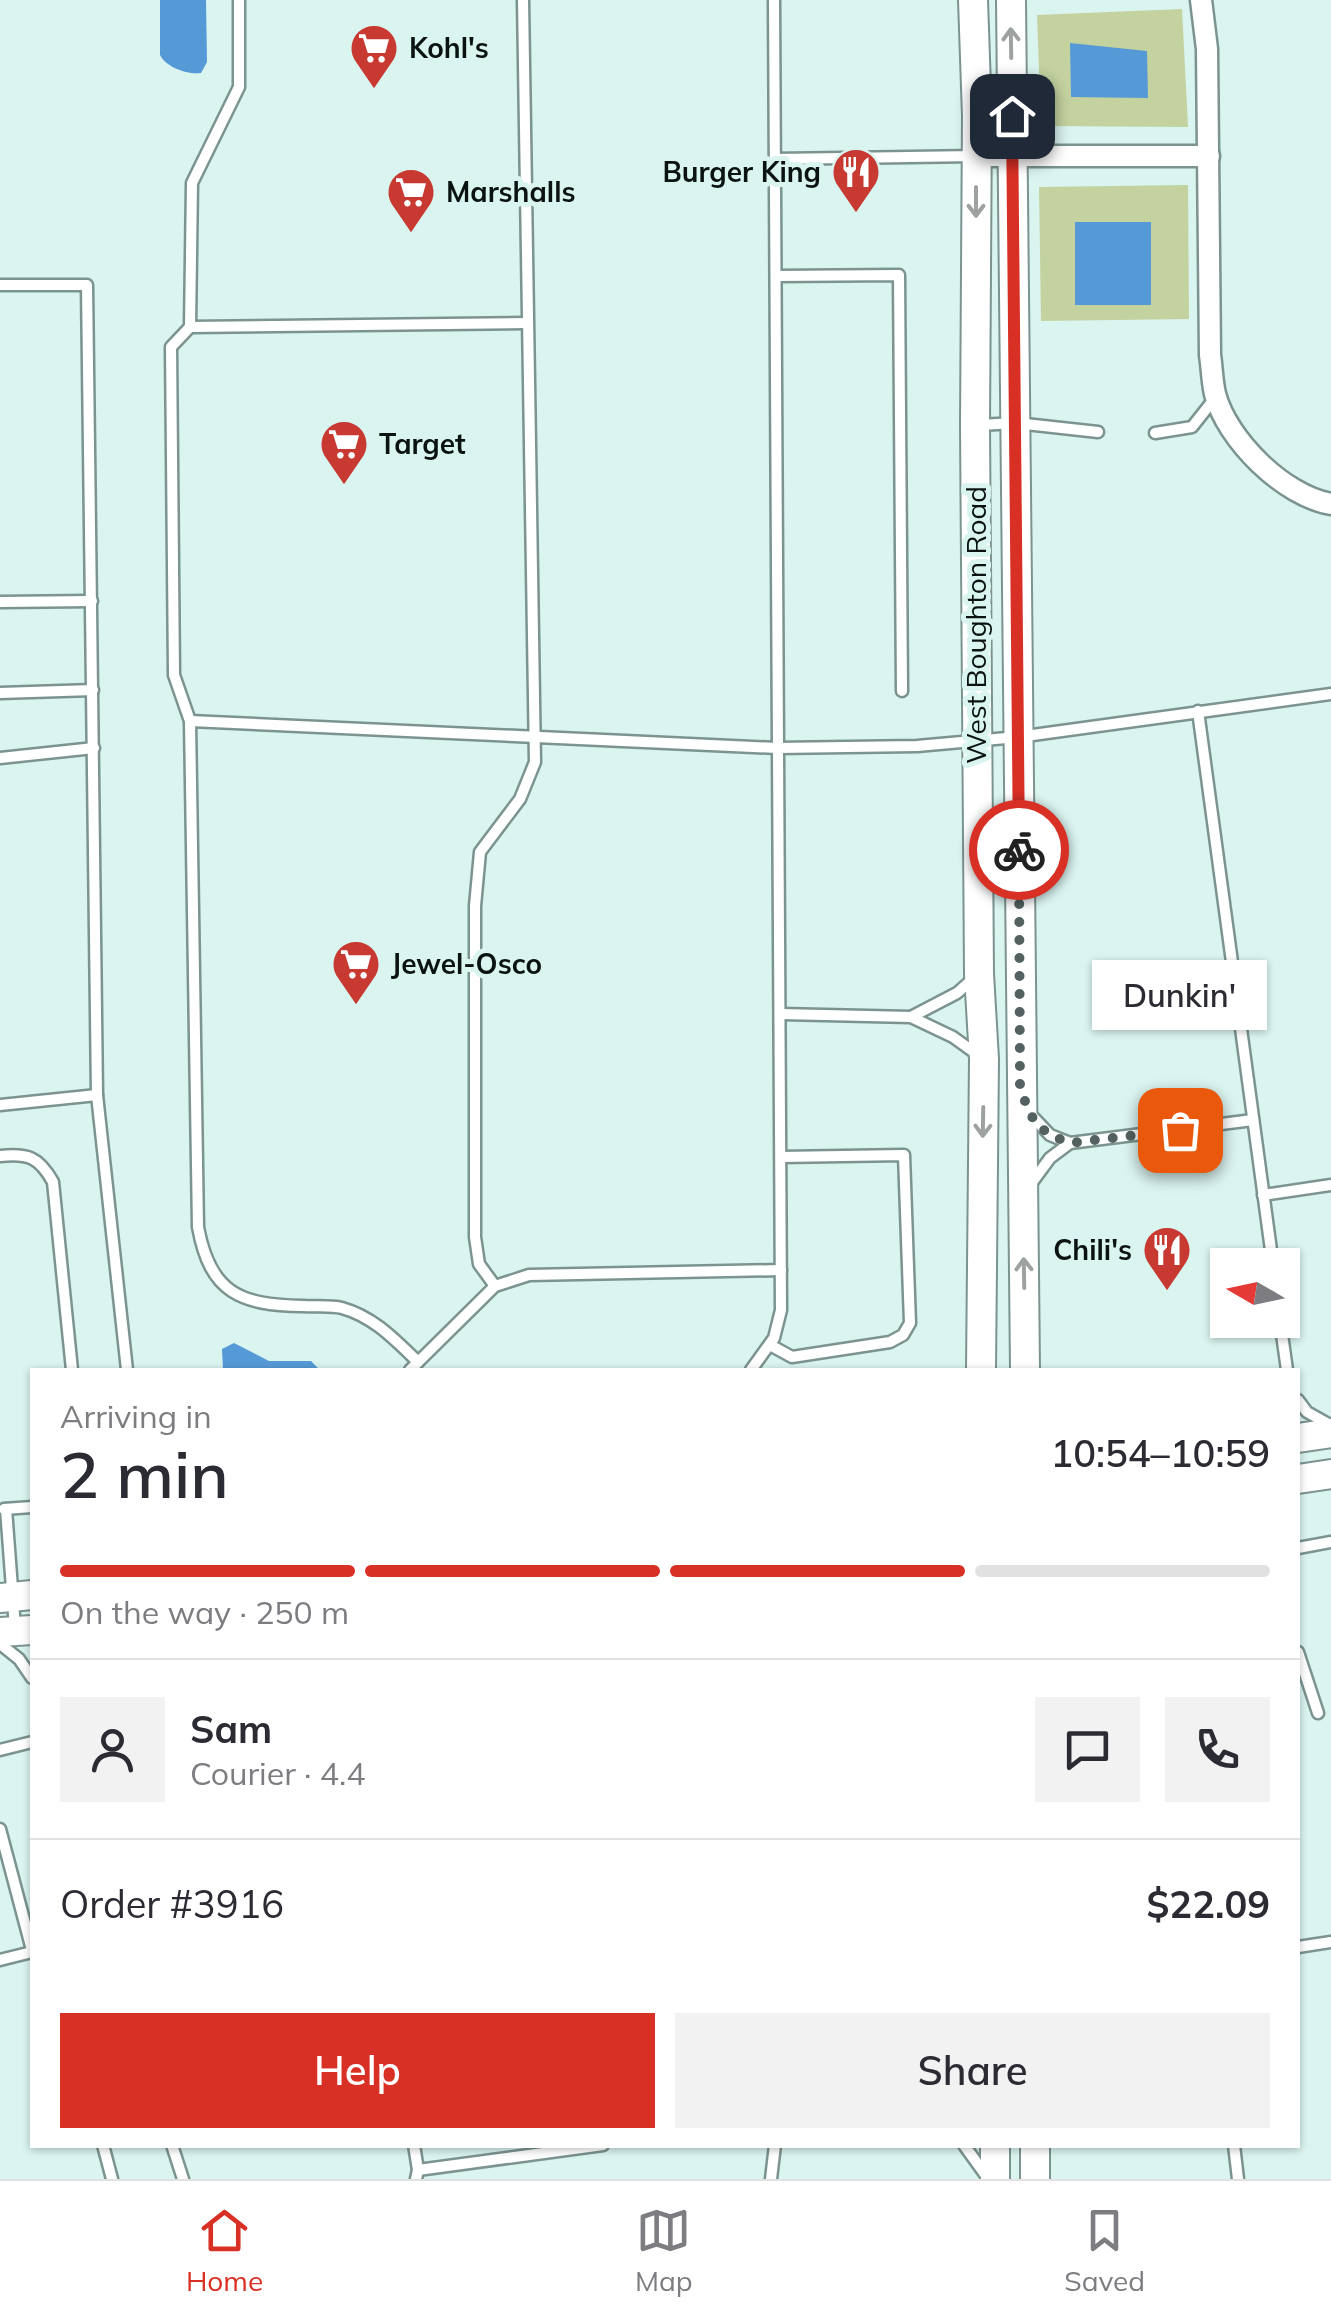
<!DOCTYPE html>
<meta charset="utf-8">
<style>
body{margin:0;font-family:Mulish,sans-serif;background:#f2f2f3;color:#2b2b33;height:100vh;display:flex;flex-direction:column;font-size:38px;white-space:nowrap}
*{box-sizing:border-box;margin:0}
p{font-size:32px;color:#7c7c81}
.icon{flex:none;width:55px;height:55px;fill:none;stroke:currentColor;stroke-width:2;stroke-linecap:round;stroke-linejoin:round}
.map{position:relative;flex:1;overflow:hidden}
.panel{position:absolute;left:30px;top:1368px;width:1270px;height:780px;display:flex;flex-direction:column;background:#fff;border-radius:0px;box-shadow:0 2px 8px #0004}
.panel>*{flex:none}
.needle{width:65px;rotate:279deg}
.controls{position:absolute;left:1210px;top:1248px;display:grid;gap:20px}
.controls a{display:grid;place-items:center;width:90px;height:90px;border-radius:0px;background:#fff;box-shadow:0 2px 8px #0004;font-size:50px}
.pin{position:absolute;display:grid;place-items:center;width:85px;height:85px;color:#fff;margin:-42px;border-radius:20px;box-shadow:0 5px 15px #0006}
.courier{position:absolute;display:grid;place-items:center;width:100px;height:100px;margin:-50px;border:8px solid #d93025;border-radius:50%;background:#fff;color:#222;box-shadow:0 2px 12px #0007}
.bubble{position:absolute;height:70px;border-radius:0px;background:#fff;box-shadow:0 2px 8px #0004;font-size:32px;font-weight:600;line-height:70px;text-align:center}
.overview em{font-style:normal;font-weight:600}
.overview div{display:flex;flex-direction:column-reverse}
.overview{display:flex;align-items:center;justify-content:space-between;height:170px;padding:0 30px}
h1{font-size:65px;font-weight:600;line-height:75px}
.bar{display:grid;grid-template-columns:repeat(4,1fr);gap:15px 10px;align-content:center;height:120px;padding:0 30px}
.bar i{height:12px;border-radius:8px;background:#e1e1e2}
.bar .active{background:#d93025}
.bar p{grid-column:span 4}
.line{display:flex;align-items:center;gap:25px;padding:0 30px;border-top:2px solid #e1e1e2}
.line div{flex:1}
.round{display:grid;place-items:center;flex:none;width:105px;height:105px;border-radius:0px;background:#f2f2f3}
.primary-button{display:flex;gap:20px;margin-top:auto;padding:20px 30px}
.primary-button a{flex:1;height:115px;border-radius:0px;background:#d93025;color:#fff;font-size:40px;font-weight:600;line-height:115px;text-align:center}
.primary-button a+a{background:#f2f2f3;color:#2b2b33}
.tabs{display:flex;justify-content:space-around;align-items:center;height:140px;border-top:2px solid #e1e1e2;background:#fff;font-size:28px;color:#7c7c81}
.tabs a{display:grid;justify-items:center;gap:5px}
.tabs .active{color:#d93025}
.map>svg:first-child{display:block}
.green{fill:#c3d29f}
.water{fill:#559ad6}
.lines{fill:none;stroke-linecap:round;stroke-linejoin:round}
.lane-casing{stroke:#7b9490;stroke-width:15}
.street-casing{stroke:#7b9490;stroke-width:25}
.secondary-casing{stroke:#7b9490;stroke-width:32}
.lane{stroke:#fff;stroke-width:10}
.street{stroke:#fff;stroke-width:20}
.secondary{stroke:#fff;stroke-width:28}
.oneway{stroke:#9da1a0}
.done{stroke:#536260;stroke-width:10;stroke-dasharray:0 18}
.route{stroke:#d93025;stroke-width:12}
.labels{text-anchor:middle;stroke-width:10;stroke-linejoin:round;paint-order:stroke}
.poi-label{font-size:28px;font-weight:bold;fill:#0a1312;stroke:#daf4f0;text-anchor:start}
.street-label{font-size:28px;fill:#0a1312;stroke:#daf4f0}
</style>
<div class="map">
<svg width="1331" height="2179" viewBox="0 0 1331 2179">
<rect width="100%" height="100%" fill="#daf4f0"/>
<g class="green">
<path d="M 1182,9 L 1188,127 L 1041,126 L 1037,15 Z"/>
<path d="M 1188,185 L 1189,319 L 1041,321 L 1039,187 Z"/>
</g>
<g class="water">
<path d="M 160,0 L 206,0 L 207,62 L 201,73 C 187,75 166,67 160,55 Z"/>
<path d="M 1070,43 L 1147,51 L 1148,98 L 1071,97 Z"/>
<rect x="1075" y="222" width="76" height="83"/>
<path d="M 234,1343 L 269,1361 L 311,1361 L 320,1370 L 223,1370 L 222,1349 Z"/>
</g>
<g class="lines">
<g class="lane-casing">
<g id="lane">
<path d="M 239,0 L 239,87 L 192,183 L 190,327 L 171,347 L 174,675 L 190,721 L 198,1227 C 210,1293 240,1305 303,1306 C 315,1307 330,1305 342,1308 C 374,1317 395,1340 418,1362"/>
<path d="M 776,159 L 976,156"/>
<path d="M 777,276 L 899,275 L 902,691"/>
<path d="M 0,285 L 87,285 L 97,1095 L 127,1370"/>
<path d="M 190,327 L 527,323"/>
<path d="M 979,425 L 1016,423 L 1098,432"/>
<path d="M 1155,433 L 1192,427 L 1215,398"/>
<path d="M 0,602 L 92,601"/>
<path d="M 0,693 L 93,690"/>
<path d="M 1198,711 L 1273,1265"/>
<path d="M 190,721 L 777,748 L 917,746 L 1018,737 L 1331,694"/>
<path d="M 0,758 L 94,748"/>
<path d="M 974,978 L 957,993 L 911,1017 L 953,1037 L 978,1055"/>
<path d="M 781,1014 L 911,1017"/>
<path d="M 0,1105 L 97,1095"/>
<path d="M 1032,1116 L 1050,1135 L 1070,1143 L 1050,1158 L 1033,1181"/>
<path d="M 1070,1143 L 1253,1120"/>
<path d="M 0,1156 C 28,1153 39,1157 53,1182 L 72,1370"/>
<path d="M 1263,1195 L 1331,1185"/>
<path d="M 495,1286 L 479,1264 L 475,1237 L 475,906 L 480,852 L 520,799 L 535,762 L 523,0"/>
<path d="M 1280,1320 L 1287,1370"/>
<path d="M 770,1345 L 792,1357 L 890,1342 L 903,1335 L 910,1323 L 904,1155 L 781,1157"/>
<path d="M 410,1370 L 495,1286 L 529,1275 L 781,1270"/>
<path d="M 751,1370 L 774,1338 L 781,1310 L 774,0"/>
<path d="M 1298,1400 L 1307,1412 L 1330,1425"/>
<path d="M 4,1509 L 32,1507"/>
<path d="M 6,1509 L 15,1628"/>
<path d="M 1298,1548 L 1331,1542"/>
<path d="M 0,1644 L 19,1659 L 32,1678"/>
<path d="M 1298,1652 L 1318,1713"/>
<path d="M 0,1750 L 32,1742"/>
<path d="M 0,1829 L 32,1950"/>
<path d="M 1298,1947 L 1331,1942"/>
<path d="M 0,1960 L 32,1952"/>
<path d="M 103,2145 L 112,2179"/>
<path d="M 172,2145 L 183,2179"/>
<path d="M 414,2145 L 418,2170 L 416,2179"/>
<path d="M 964,2145 L 987,2177"/>
<path d="M 1234,2145 L 1238,2179"/>
<path d="M 418,2170 L 603,2145"/>
<path d="M 771,2179 L 775,2145"/>
</g>
</g>
<g class="street-casing">
<g id="street">
<path d="M 1201,0 L 1207,49 L 1210,355 C 1212,368 1212,381 1215,394 C 1227,440 1284,496 1331,504"/>
<path d="M 977,156 L 1209,156"/>
</g>
</g>
<g class="secondary-casing">
<g id="secondary">
<path d="M 973,0 L 977,116 L 975,425 L 979,974 L 984,1059 L 981,1370"/>
<path d="M 1011,0 L 1025,1370"/>
<path d="M 1298,1438 L 1331,1433"/>
<path d="M 1298,1479 L 1331,1474"/>
<path d="M 0,1598 L 32,1595"/>
<path d="M 0,1632 L 32,1630"/>
<path d="M 995,2145 L 995,2179"/>
<path d="M 1035,2145 L 1035,2179"/>
</g>
</g>
<use href="#lane" class="lane"/>
<use href="#street" class="street"/>
<use href="#secondary" class="secondary"/>
</g>
<defs><path id="oneway-shaft" d="M-6 0H5M1.5-3L5.5 0L1.5 3" fill="none" stroke-width="1.6" stroke-linecap="round" stroke-linejoin="round" transform="scale(2.5)"/></defs>
<g class="oneway">
<use href="#oneway-shaft" transform="translate(1011 43) rotate(-91)"/>
<use href="#oneway-shaft" transform="translate(976 202) rotate(90)"/>
<use href="#oneway-shaft" transform="translate(983 1122) rotate(91)"/>
<use href="#oneway-shaft" transform="translate(1024 1273) rotate(-91)"/>
</g>
<g class="lines">
<path class="done" d="M 1019,850 L 1020,1090 L 1035,1123 L 1050,1135 L 1070,1143 L 1180,1130"/>
<path class="route" d="M 1012,116 L 1019,850"/>
</g>
<defs>
<g id="supermarket-pin" transform="scale(2.5)"><path d="M0 17L-7.5 6A9.5 9.5 0 1 1 7.5 6Z" fill="#c73931" stroke="#daf4f0"/><path d="M-6-5.5h2.5l.6 2H6L4.5 2H-2.5L-4.4-4H-6ZM-1.5 3.2a1.3 1.3 0 1 0 .1 0ZM3 3.2a1.3 1.3 0 1 0 .1 0Z" fill="#fff"/></g>
<g id="restaurant-pin" transform="scale(2.5)"><path d="M0 17L-7.5 6A9.5 9.5 0 1 1 7.5 6Z" fill="#c73931" stroke="#daf4f0"/><path d="M-5-6h1v4h1v-4h1v4h1v-4h1v5L-1.5 .5V6h-2V.5L-5-1ZM5-6V6H3V1.5H1.5Q1.5-4 5-6Z" fill="#fff"/></g>
</defs>
<g fill-rule="evenodd">
<use href="#supermarket-pin" x="374" y="48"/>
<use href="#restaurant-pin" x="856" y="172"/>
<use href="#supermarket-pin" x="411" y="192"/>
<use href="#supermarket-pin" x="344" y="444"/>
<use href="#supermarket-pin" x="356" y="964"/>
<use href="#restaurant-pin" x="1167" y="1250"/>
</g>
<g class="labels">
<g class="poi-label">
<text x="409" y="58">Kohl's</text>
<text x="821" y="182" text-anchor="end">Burger King</text>
<text x="446" y="202">Marshalls</text>
<text x="379" y="454">Target</text>
<text x="391" y="974">Jewel-Osco</text>
<text x="1132" y="1260" text-anchor="end">Chili's</text>
</g>
<g class="street-label">
<text transform="translate(976 625) rotate(-90)" y="10">West Boughton Road</text>
</g>
</g>
</svg>
<div class="controls">
<a><svg class="needle" viewBox="-14 -14 28 28"><path d="M0-13l5 13h-10z" fill="#e53935"/><path d="M0 13l5-13h-10z" fill="#7c7c81"/></svg></a>
</div>
<div class="pin" style="left:1180px;top:1130px;background:#ea580c"><svg class="icon" aria-label="bag" viewBox="0 0 24 24"><path d="M5 8h14l-1 12H6zM9 8a3 3 0 0 1 6 0"/></svg></div>
<div class="pin" style="left:1012px;top:116px;background:#1f2937"><svg class="icon" aria-label="home" viewBox="0 0 24 24"><path d="M3 11l9-7 9 7M6 9v11h12V9"/></svg></div>
<div class="courier" style="left:1019px;top:850px"><svg class="icon" aria-label="bike" viewBox="0 0 24 24"><circle cx="6" cy="16" r="4"/><circle cx="18" cy="16" r="4"/><path d="M6 16l4-8h5l3 8M10 8l3 8H6M13 5h3"/></svg></div>
<div class="bubble" style="left:1092px;top:960px;width:175px">Dunkin'</div>
<section class="panel">
<div class="overview"><div><h1>2 min</h1><p>Arriving in</p></div><em>10:54–10:59</em></div>
<div class="bar"><i class="active"></i><i class="active"></i><i class="active"></i><i></i><p>On the way · 250 m</p></div>
<div class="line" style="height:180px"><a class="round"><svg class="icon" aria-label="person" viewBox="0 0 24 24"><circle cx="12" cy="8" r="4"/><path d="M4 21q1-7 8-7t8 7"/></svg></a><div><b>Sam</b><p>Courier · 4.4</p></div><a class="round"><svg class="icon" aria-label="chat" viewBox="0 0 24 24"><path d="M4 5h16v11H9l-5 4z"/></svg></a><a class="round"><svg class="icon" aria-label="phone" viewBox="0 0 24 24"><path d="M5 4h4l2 5-3 2q2 4 5 5l2-3 5 2v4C11 20 4 13 5 4z"/></svg></a></div>
<div class="line" style="height:130px"><div>Order #3916</div><b>$22.09</b></div>
<div class="primary-button"><a>Help</a><a>Share</a></div>
</section>
</div>
<nav class="tabs">
<a class="active"><svg class="icon" aria-label="home" viewBox="0 0 24 24"><path d="M3 11l9-7 9 7M6 9v11h12V9"/></svg>Home</a>
<a><svg class="icon" aria-label="map" viewBox="0 0 24 24"><path d="M3 6l6-2 6 2 6-2v14l-6 2-6-2-6 2zM9 4v14M15 6v14"/></svg>Map</a>
<a><svg class="icon" aria-label="saved" viewBox="0 0 24 24"><path d="M7 4h10v16l-5-4-5 4z"/></svg>Saved</a>
</nav>
